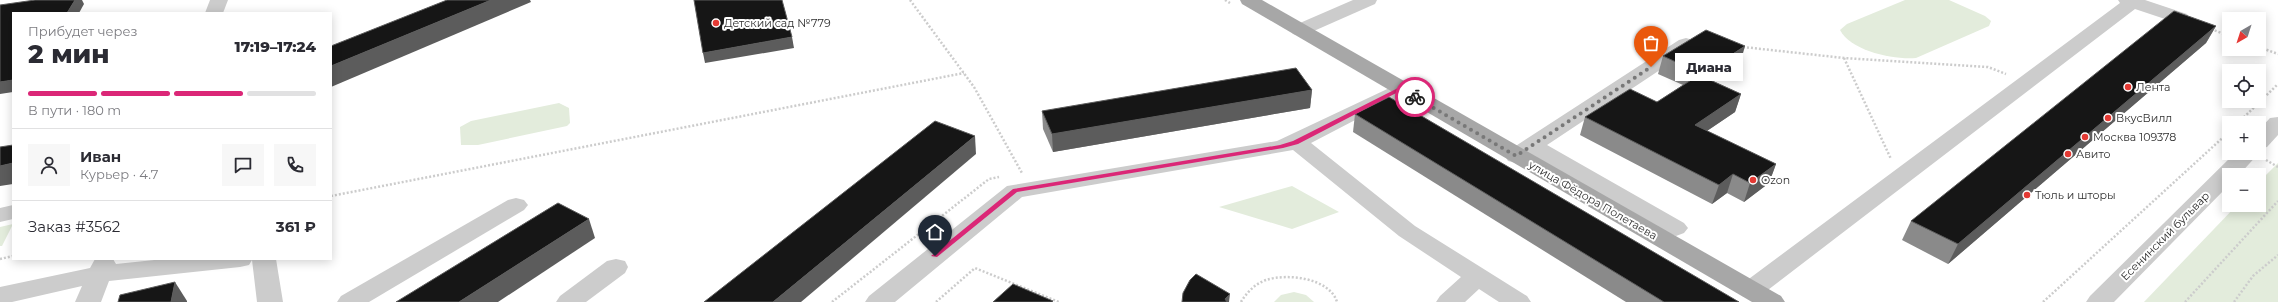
<!DOCTYPE html>
<html lang="ru">
<meta charset="utf-8">
<style>
body{margin:0;font-family:Montserrat,sans-serif;background:#f7f7f7;color:#2b2b33;height:100vh;display:flex;flex-direction:column;font-size:15px;white-space:nowrap}
*{box-sizing:border-box;margin:0}
p{font-size:13px;color:#7c7c81}
.icon{flex:none;width:22px;height:22px;fill:none;stroke:currentColor;stroke-width:2;stroke-linecap:round;stroke-linejoin:round}
.map{position:relative;flex:1;overflow:hidden}
.side{position:absolute;left:12px;top:12px;width:320px;height:248px;display:flex;flex-direction:column;background:#fff;border-radius:0px;box-shadow:0 2px 10px #0003}
.side>*{flex:none}
.needle{width:26px;rotate:219deg}
.buttons{position:absolute;left:2222px;top:12px;display:grid;gap:8px}
.buttons a{display:grid;place-items:center;width:44px;height:44px;border-radius:0px;background:#fff;box-shadow:0 2px 10px #0003;font-size:20px}
.pin{position:absolute;display:grid;place-items:center;width:34px;height:34px;color:#fff;margin:-41px -17px;border-radius:50% 50% 50% 0;rotate:-45deg;box-shadow:0 0 4px #0007}
.pin .icon{rotate:45deg}
.courier{position:absolute;display:grid;place-items:center;width:40px;height:40px;margin:-20px;border:3px solid #db2777;border-radius:50%;background:#fff;color:#222;box-shadow:0 1px 5px #0007}
.bubble{position:absolute;height:28px;border-radius:0px;background:#fff;box-shadow:0 2px 10px #0003;font-size:13px;font-weight:800;line-height:28px;text-align:center}
.summary em{font-style:normal;font-weight:800}
.summary div{display:flex;flex-direction:column-reverse}
.summary{display:flex;align-items:center;justify-content:space-between;height:68px;padding:0 16px}
h1{font-size:26px;font-weight:800;line-height:30px}
.bar{display:grid;grid-template-columns:repeat(4,1fr);gap:6px 4px;align-content:center;height:48px;padding:0 16px}
.bar i{height:5px;border-radius:3px;background:#e1e1e2}
.bar .active{background:#db2777}
.bar p{grid-column:span 4}
.line{display:flex;align-items:center;gap:10px;padding:0 16px;border-top:1px solid #e1e1e2}
.line div{flex:1}
.round{display:grid;place-items:center;flex:none;width:42px;height:42px;border-radius:0px;background:#f7f7f7}
.map>svg:first-child{display:block}
.green{fill:#e3ecdc}
.lines{fill:none;stroke-linecap:round;stroke-linejoin:round}
.path{stroke:#ccc;stroke-width:2.5;stroke-dasharray:2 2;stroke-linecap:butt}
.minor{fill:#ccc;fill-rule:evenodd}
.major{fill:#a7a7a7;fill-rule:evenodd}
.wall{fill:#8a8a8a}
.shaded-wall{fill:#5c5c5c}
.building{fill:#161616;stroke:#5c5c5c}
.route{fill:#db2777}
.done{stroke:#787878;stroke-width:4;stroke-dasharray:0 7.2}
.poi-dot{fill:#e43933;stroke:#fff;stroke-width:1.5}
.labels{text-anchor:middle;stroke-width:4;stroke-linejoin:round;paint-order:stroke}
.poi-label{font-size:11px;fill:#2f2f2f;stroke:#fff;text-anchor:start}
.street-label{font-size:11px;fill:#2f2f2f;stroke:#fff}
</style>
<div class="map">
<svg width="2278" height="302" viewBox="0 0 2278 302">
<rect width="100%" height="100%" fill="#fff"/>
<g class="green">
<path d="M 1905,0 L 1949,0 L 1985,16 L 1991,21 L 1989,26 L 1916,58 C 1893,60 1851,51 1840,30 L 1847,24 Z"/>
<path d="M 559,103 L 569,108 L 570,123 L 567,126 L 478,145 L 461,145 L 460,127 L 471,121 Z"/>
<path d="M 2278,163 L 2278,302 L 2144,302 L 2237,205 L 2259,205 L 2259,182 Z"/>
<path d="M 1292,186 L 1339,212 L 1292,229 L 1219,207 Z"/>
<path d="M 13,224 L 2,246 L 0,246 L 0,227 Z"/>
<path d="M 1294,292 L 1306,295 L 1314,302 L 1274,302 L 1281,295 Z"/>
</g>
<g class="lines">
<g class="path">
<path d="M 910,0 L 974,87 L 1022,173"/>
<path d="M 1225,0 L 1230,3"/>
<path d="M 2211,29 L 2229,36"/>
<path d="M 1743,47 L 1844,58 L 1988,67 L 2006,74"/>
<path d="M 2259,47 L 2278,54"/>
<path d="M 1844,58 L 1891,159"/>
<path d="M 2238,123 L 2278,84"/>
<path d="M 2266,160 L 2278,167"/>
<path d="M 331,196 L 964,73"/>
<path d="M 0,259 L 13,256"/>
<path d="M 832,302 L 989,179 L 999,177"/>
<path d="M 936,302 L 975,268 L 1059,302"/>
<path d="M 1241,302 C 1247,292 1255,284 1266,280 C 1287,273 1330,278 1337,302"/>
<path d="M 2043,302 L 2229,132"/>
<path d="M 2185,302 L 2278,201"/>
<path d="M 2234,302 L 2253,276 L 2278,255"/>
</g>
<g class="minor">
<path d="M 210,0 L 228,0 L 223,13 L 205,13 Z"/>
<path d="M 1353,0 L 1377,0 L 1375,4 L 1307,34 L 1300,36 L 1293,34 L 1290,30 L 1293,26 Z"/>
<path d="M 2118,0 L 2145,0 L 2187,14 L 2189,18 L 2187,22 L 2180,24 L 2135,9 L 1760,296 L 1751,299 L 1742,296 L 1738,290 L 1742,284 L 2120,3 Z"/>
<path d="M 1686,38 L 1693,40 L 1696,44 L 1693,48 L 1547,145 L 1684,223 L 1688,228 L 1684,233 L 1676,236 L 1668,233 L 1532,155 L 1516,163 L 1508,161 L 1505,156 L 1508,151 L 1679,40 Z"/>
<path d="M 1400,83 L 1407,85 L 1410,89 L 1407,93 L 1311,143 L 1415,226 L 1527,296 L 1531,302 L 1499,302 L 1479,289 L 1465,302 L 1436,302 L 1440,296 L 1461,277 L 1399,236 L 1293,150 L 1022,197 L 895,302 L 865,302 L 869,296 L 1007,186 L 1277,141 Z"/>
<path d="M 2278,117 L 2278,135 L 2267,147 L 2259,149 L 2259,130 L 2270,118 Z"/>
<path d="M 2235,153 L 2259,153 L 2239,175 L 2229,175 L 2229,185 L 2114,302 L 2086,302 L 2090,296 Z"/>
<path d="M 516,198 L 524,200 L 528,205 L 524,210 L 369,302 L 337,302 L 341,296 L 508,200 Z"/>
<path d="M 13,205 L 13,219 L 0,222 L 0,208 Z"/>
<path d="M 95,259 L 113,259 L 116,264 L 164,259 L 276,259 L 283,302 L 257,302 L 252,260 L 249,265 L 240,267 L 109,281 L 101,302 L 75,302 L 82,286 L 12,302 L 0,302 L 0,287 L 90,268 Z"/>
<path d="M 616,259 L 625,261 L 628,267 L 625,273 L 586,302 L 556,302 L 560,296 L 607,261 Z"/>
</g>
<path class="major" d="M 1240,0 L 1262,0 L 1781,296 L 1785,302 L 1752,302 L 1242,4 Z"/>
</g>
<g class="wall">
<path d="M 2216,26 L 2206,43 L 1948,264 L 1902,240 L 1911,221 Z"/>
<path d="M 1663,56 L 1740,64 L 1713,81 L 1741,94 L 1735,112 L 1707,131 L 1776,164 L 1769,183 L 1744,202 L 1727,193 L 1712,204 L 1580,135 L 1585,117 L 1657,102 L 1683,85 L 1658,74 Z"/>
<path d="M 1312,90 L 1310,108 L 1053,152 L 1043,129 L 1042,111 Z"/>
<path d="M 1355,114 L 1739,302 L 1626,302 L 1353,132 Z"/>
</g>
<g class="shaded-wall">
<path d="M 75,0 L 82,0 L 84,4 L 79,13 L 67,13 Z"/>
<path d="M 491,0 L 530,0 L 531,2 L 331,87 L 331,66 Z"/>
<path d="M 2216,26 L 2206,43 L 1948,264 L 1958,244 Z"/>
<path d="M 792,37 L 794,48 L 705,63 L 703,53 Z"/>
<path d="M 1745,46 L 1740,64 L 1697,92 L 1702,74 Z"/>
<path d="M 13,80 L 13,92 L 0,94 L 0,82 Z"/>
<path d="M 1312,90 L 1310,108 L 1053,152 L 1052,134 Z"/>
<path d="M 1741,94 L 1735,112 L 1689,143 L 1695,125 Z"/>
<path d="M 975,136 L 976,154 L 801,302 L 773,302 Z"/>
<path d="M 13,163 L 13,184 L 0,186 L 0,166 Z"/>
<path d="M 1776,164 L 1769,183 L 1744,202 L 1750,183 Z"/>
<path d="M 1733,174 L 1727,193 L 1712,204 L 1719,185 Z"/>
<path d="M 589,219 L 595,238 L 498,302 L 459,302 Z"/>
<path d="M 175,282 L 187,301 L 187,302 L 171,302 Z"/>
<path d="M 1230,294 L 1229,302 L 1225,302 L 1225,299 Z"/>
</g>
<g class="building">
<path d="M 35,0 L 75,0 L 67,13 L 13,13 L 13,80 L 0,82 L 0,5 Z"/>
<path d="M 447,0 L 491,0 L 331,66 L 331,46 Z"/>
<path d="M 694,0 L 782,0 L 792,37 L 703,53 Z"/>
<path d="M 2174,11 L 2216,26 L 1958,244 L 1911,221 Z"/>
<path d="M 1706,30 L 1745,46 L 1702,74 L 1663,56 Z"/>
<path d="M 1296,68 L 1312,90 L 1052,134 L 1042,111 Z"/>
<path d="M 1699,75 L 1741,94 L 1695,125 L 1776,164 L 1750,183 L 1733,174 L 1719,185 L 1585,117 L 1630,89 L 1657,102 Z"/>
<path d="M 1389,97 L 1739,302 L 1664,302 L 1355,114 Z"/>
<path d="M 935,121 L 975,136 L 773,302 L 704,302 Z"/>
<path d="M 13,145 L 13,163 L 0,166 L 0,147 Z"/>
<path d="M 558,203 L 589,219 L 459,302 L 396,302 Z"/>
<path d="M 1196,274 L 1230,294 L 1225,299 L 1227,302 L 1182,302 L 1183,293 L 1190,280 Z"/>
<path d="M 175,282 L 171,302 L 118,302 L 120,295 Z"/>
<path d="M 1013,284 L 1053,301 L 1052,302 L 993,302 Z"/>
</g>
<path class="route" d="M 1398,88 L 1402,88 L 1418,97 L 1413,99 L 1400,91 L 1298,144 L 1283,148 L 1017,192 L 937,257 L 931,256 L 1013,189 L 1280,145 L 1293,141 Z"/>
<g class="lines">
<path class="done" d="M 1415,97 L 1516,156 L 1651,67"/>
</g>
<g class="poi-dot">
<circle cx="716" cy="23" r="4"/>
<circle cx="2128" cy="87" r="4"/>
<circle cx="2108" cy="118" r="4"/>
<circle cx="2085" cy="137" r="4"/>
<circle cx="2068" cy="154" r="4"/>
<circle cx="1753" cy="180" r="4"/>
<circle cx="2027" cy="195" r="4"/>
</g>
<g class="labels">
<g class="poi-label">
<text x="724" y="27">Детский сад №779</text>
<text x="2136" y="91">Лента</text>
<text x="2116" y="122">ВкусВилл</text>
<text x="2093" y="141">Москва 109378</text>
<text x="2076" y="158">Авито</text>
<text x="1761" y="184">Ozon</text>
<text x="2035" y="199">Тюль и шторы</text>
</g>
<g class="street-label">
<text transform="translate(1593 200) rotate(30)" y="4">улица Фёдора Полетаева</text>
<text transform="translate(2165 236) rotate(-45)" y="4">Есенинский бульвар</text>
</g>
</g>
</svg>
<div class="buttons">
<a><svg class="needle" viewBox="-14 -14 28 28"><path d="M0-13l5 13h-10z" fill="#e53935"/><path d="M0 13l5-13h-10z" fill="#7c7c81"/></svg></a>
<a><svg class="icon" aria-label="locate" viewBox="0 0 24 24"><circle cx="12" cy="12" r="6"/><path d="M12 2v4M12 18v4M2 12h4M18 12h4"/></svg></a>
<a>+</a>
<a>−</a>
</div>
<div class="pin" style="left:1651px;top:67px;background:#ea580c"><svg class="icon" aria-label="bag" viewBox="0 0 24 24"><path d="M5 8h14l-1 12H6zM9 8a3 3 0 0 1 6 0"/></svg></div>
<div class="pin" style="left:935px;top:256px;background:#1f2937"><svg class="icon" aria-label="home" viewBox="0 0 24 24"><path d="M3 11l9-7 9 7M6 9v11h12V9"/></svg></div>
<div class="courier" style="left:1415px;top:97px"><svg class="icon" aria-label="bike" viewBox="0 0 24 24"><circle cx="6" cy="16" r="4"/><circle cx="18" cy="16" r="4"/><path d="M6 16l4-8h5l3 8M10 8l3 8H6M13 5h3"/></svg></div>
<div class="bubble" style="left:1675px;top:53px;width:68px">Диана</div>
<section class="side">
<div class="summary"><div><h1>2 мин</h1><p>Прибудет через</p></div><em>17:19–17:24</em></div>
<div class="bar"><i class="active"></i><i class="active"></i><i class="active"></i><i></i><p>В пути · 180 m</p></div>
<div class="line" style="height:72px"><a class="round"><svg class="icon" aria-label="person" viewBox="0 0 24 24"><circle cx="12" cy="8" r="4"/><path d="M4 21q1-7 8-7t8 7"/></svg></a><div><b>Иван</b><p>Курьер · 4.7</p></div><a class="round"><svg class="icon" aria-label="chat" viewBox="0 0 24 24"><path d="M4 5h16v11H9l-5 4z"/></svg></a><a class="round"><svg class="icon" aria-label="phone" viewBox="0 0 24 24"><path d="M5 4h4l2 5-3 2q2 4 5 5l2-3 5 2v4C11 20 4 13 5 4z"/></svg></a></div>
<div class="line" style="height:52px"><div>Заказ #3562</div><b>361 ₽</b></div>
</section>
</div>
